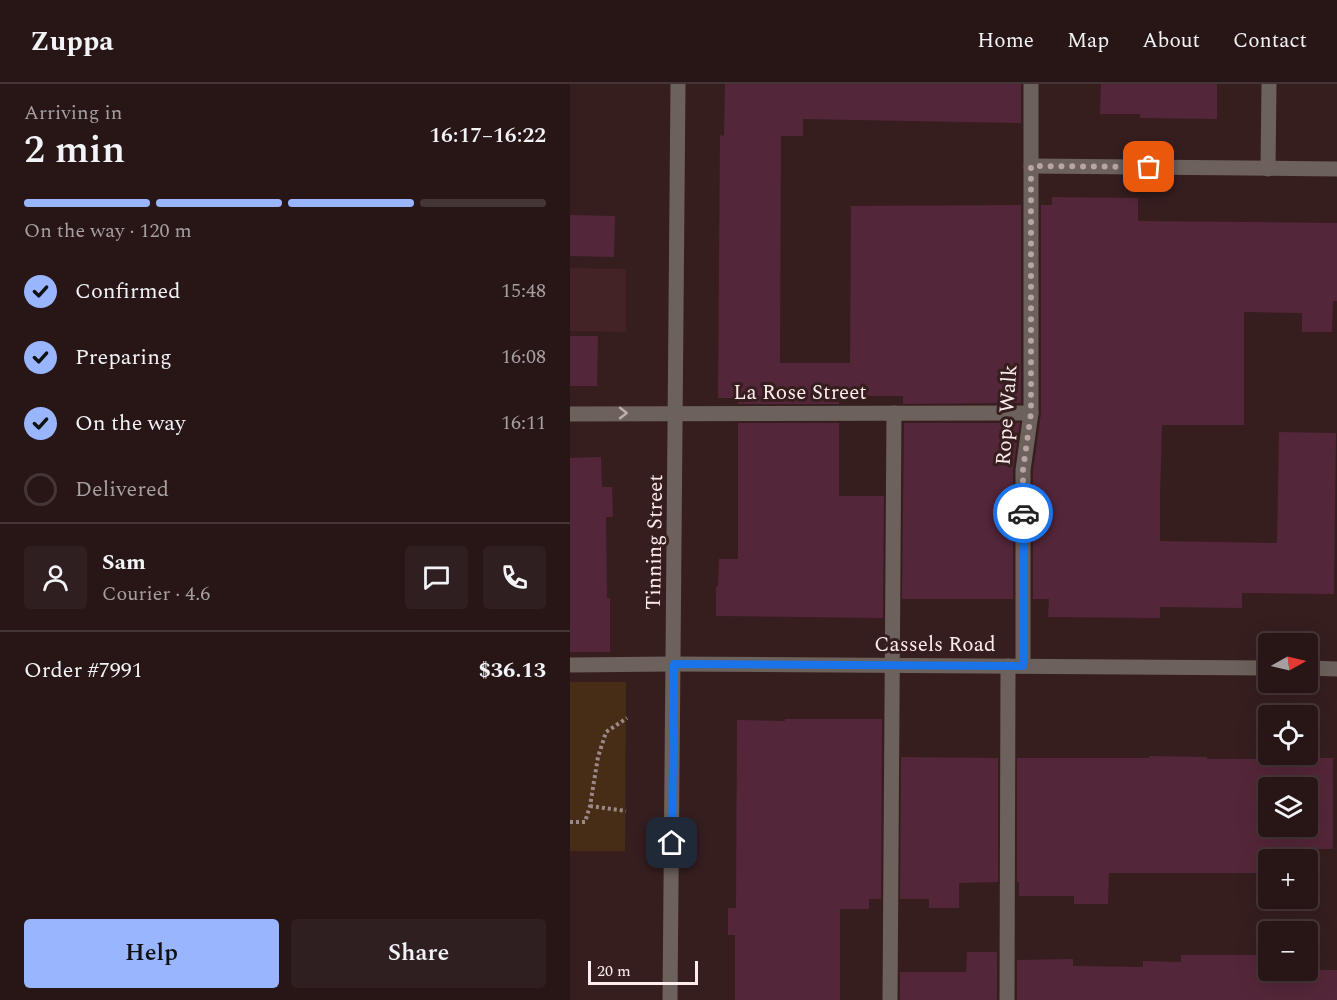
<!DOCTYPE html>
<meta charset="utf-8">
<style>
body{margin:0;font-family:Spectral,serif;background:#301f20;color:#f1f3f6;height:100vh;display:flex;flex-direction:column;font-size:22px;white-space:nowrap}
*{box-sizing:border-box;margin:0}
p{font-size:20px;color:#a59fa1}
.icon{flex:none;width:33px;height:33px;fill:none;stroke:currentColor;stroke-width:2;stroke-linecap:round;stroke-linejoin:round}
.map{position:relative;flex:1;overflow:hidden}
.sheet{display:flex;flex-direction:column;background:#281617;width:570px}
.sheet>*{flex:none}
.needle{width:39px;rotate:82deg}
.controls{position:absolute;left:688px;top:549px;display:grid;gap:12px}
.controls a{display:grid;place-items:center;width:60px;height:60px;border-radius:6px;background:#281617;box-shadow:0 6px 24px #0002,0 0 0 2px #443536;font-size:30px}
.scale{position:absolute;left:18px;bottom:15px;width:110px;box-sizing:border-box;padding-left:6px;border:3px solid #feecec;border-top:0;font-size:16px;line-height:21px;white-space:nowrap;color:#feecec;-webkit-text-stroke:4px #361e1f;paint-order:stroke}
.pin{position:absolute;display:grid;place-items:center;width:51px;height:51px;color:#fff;margin:-26px;border-radius:12px;box-shadow:0 3px 9px #0006}
.courier{position:absolute;display:grid;place-items:center;width:60px;height:60px;margin:-30px;border:4px solid #1a73e8;border-radius:50%;background:#fff;color:#222;box-shadow:0 2px 8px #0007}
.head em{font-style:normal;font-weight:600}
.head div{display:flex;flex-direction:column-reverse}
.head{display:flex;align-items:center;justify-content:space-between;height:102px;padding:0 24px}
h1{font-size:39px;font-weight:600;line-height:45px}
.bar{display:grid;grid-template-columns:repeat(4,1fr);gap:9px 6px;align-content:center;height:72px;padding:0 24px}
.bar i{height:8px;border-radius:4px;background:#443536}
.bar .current{background:#98b5fd}
.bar p{grid-column:span 4}
.line{display:flex;align-items:center;gap:15px;padding:0 24px;border-top:2px solid #443536}
.line div{flex:1}
.round{display:grid;place-items:center;flex:none;width:63px;height:63px;border-radius:6px;background:#301f20}
ol{padding:0 24px;list-style:none}
li{display:flex;align-items:center;gap:18px;height:66px}
li p{margin-inline-start:auto}
li .icon{padding:6px;border-radius:50%;background:#98b5fd;color:#111;stroke-width:4}
li:last-child{color:#a59fa1}
li i{width:33px;height:33px;border:3px solid #443536;border-radius:50%}
.button{display:flex;gap:12px;margin-top:auto;padding:12px 24px}
.button a{flex:1;height:69px;border-radius:6px;background:#98b5fd;color:#111;font-size:24px;font-weight:600;line-height:69px;text-align:center}
.button a+a{background:#301f20;color:#f1f3f6}
header{display:flex;align-items:center;gap:36px;box-sizing:border-box;height:84px;padding:0 30px;background:#281617;border-bottom:2px solid #443536}
header strong{font-size:28px}
nav{display:flex;gap:33px;margin-inline-start:auto;font-size:21px}
main{display:flex;flex:1;min-height:0}
.map>svg:first-child{display:block}
.built{fill:#432325}
.green{fill:#472d15}
.building{fill:#542639;fill-rule:evenodd}
.lines{fill:none;stroke-linecap:round;stroke-linejoin:round}
.path{stroke:#9d8889;stroke-width:4;stroke-dasharray:3 3;stroke-linecap:butt}
.service{stroke:#6d615c;stroke-width:15}
.minor{stroke:#6d615c;stroke-width:15}
.oneway{stroke:#bdadab}
.done{stroke:#b8a4a4;stroke-width:6;stroke-dasharray:0 10.8}
.route{stroke:#1a73e8;stroke-width:8}
.labels{text-anchor:middle;stroke-width:6;stroke-linejoin:round;paint-order:stroke}
.street-label{font-size:21px;fill:#feecec;stroke:#361e1f}
</style>
<header>
<strong>Zuppa</strong>
<nav><a>Home</a><a>Map</a><a>About</a><a>Contact</a></nav>
</header>
<main>
<section class="sheet">
<div class="head"><div><h1>2 min</h1><p>Arriving in</p></div><em>16:17–16:22</em></div>
<div class="bar"><i class="current"></i><i class="current"></i><i class="current"></i><i></i><p>On the way · 120 m</p></div>
<ol>
<li><svg class="icon" aria-label="check" viewBox="0 0 24 24"><path d="M5 12l5 5 9-10"/></svg>Confirmed<p>15:48</p></li>
<li><svg class="icon" aria-label="check" viewBox="0 0 24 24"><path d="M5 12l5 5 9-10"/></svg>Preparing<p>16:08</p></li>
<li><svg class="icon" aria-label="check" viewBox="0 0 24 24"><path d="M5 12l5 5 9-10"/></svg>On the way<p>16:11</p></li>
<li><i></i>Delivered</li>
</ol>
<div class="line" style="height:108px"><a class="round"><svg class="icon" aria-label="person" viewBox="0 0 24 24"><circle cx="12" cy="8" r="4"/><path d="M4 21q1-7 8-7t8 7"/></svg></a><div><b>Sam</b><p>Courier · 4.6</p></div><a class="round"><svg class="icon" aria-label="chat" viewBox="0 0 24 24"><path d="M4 5h16v11H9l-5 4z"/></svg></a><a class="round"><svg class="icon" aria-label="phone" viewBox="0 0 24 24"><path d="M5 4h4l2 5-3 2q2 4 5 5l2-3 5 2v4C11 20 4 13 5 4z"/></svg></a></div>
<div class="line" style="height:78px"><div>Order #7991</div><b>$36.13</b></div>
<div class="button"><a>Help</a><a>Share</a></div>
</section>
<div class="map">
<svg width="767" height="916" viewBox="0 0 767 916">
<rect width="100%" height="100%" fill="#361e1f"/>
<path class="built" d="M 0,184 L 56,185 L 56,248 L 0,247 Z"/>
<path class="green" d="M 0,598 L 56,598 L 55,767 L 0,767 Z"/>
<g class="building">
<path d="M 155,0 L 451,0 L 451,39 L 233,35 L 233,52 L 211,52 L 210,279 L 280,279 L 281,122 L 451,121 L 451,319 L 333,320 L 333,312 L 269,312 L 269,320 L 168,320 L 168,314 L 148,314 L 150,51 L 154,52 Z"/>
<path d="M 531,0 L 647,0 L 647,35 L 570,34 L 570,30 L 530,30 Z"/>
<path d="M 482,113 L 568,114 L 568,137 L 767,139 L 767,217 L 763,217 L 762,248 L 732,248 L 732,229 L 674,228 L 674,341 L 592,341 L 590,413 L 590,457 L 707,459 L 709,348 L 766,349 L 764,510 L 672,509 L 672,524 L 590,523 L 590,534 L 478,533 L 479,515 L 463,515 L 463,387 L 471,329 L 471,121 L 482,121 Z"/>
<path d="M 0,131 L 45,132 L 44,173 L 0,172 Z"/>
<path d="M 0,252 L 28,252 L 27,302 L 0,302 Z"/>
<path d="M 168,339 L 269,339 L 269,412 L 314,412 L 313,534 L 146,532 L 146,503 L 148,502 L 149,475 L 168,475 Z"/>
<path d="M 334,339 L 450,339 L 443,386 L 443,515 L 332,515 Z"/>
<path d="M 31,373 L 32,403 L 42,403 L 43,433 L 36,433 L 37,514 L 40,514 L 40,568 L 0,568 L 0,374 Z"/>
<path d="M 215,635 L 312,635 L 311,815 L 299,815 L 299,825 L 270,825 L 270,916 L 165,916 L 165,851 L 158,851 L 158,824 L 166,824 L 167,636 L 215,637 Z"/>
<path d="M 704,670 L 734,670 L 734,674 L 763,674 L 763,765 L 698,765 L 697,789 L 539,789 L 538,820 L 504,820 L 504,812 L 449,812 L 449,798 L 447,798 L 447,674 L 579,674 L 579,672 L 637,673 L 637,675 L 704,675 ZM 699,704 L 738,704 L 738,742 L 699,742 Z"/>
<path d="M 331,673 L 428,674 L 428,798 L 389,799 L 389,824 L 359,824 L 359,815 L 330,815 Z"/>
<path d="M 397,868 L 427,868 L 427,916 L 330,916 L 330,888 L 396,888 Z"/>
<path d="M 611,871 L 699,871 L 699,886 L 767,886 L 767,916 L 447,916 L 447,876 L 503,875 L 503,882 L 573,883 L 573,877 L 611,878 Z"/>
</g>
<g class="lines">
<g class="path">
<path d="M 20,722 L 56,727"/>
<path d="M 0,738 L 15,738 L 20,722 L 28,673 L 36,648 L 57,634"/>
</g>
<g class="service">
<path d="M 0,581 L 103,580"/>
<path d="M 453,582 L 453,386 L 461,329 L 461,0"/>
<path d="M 320,916 L 324,329"/>
<path d="M 437,916 L 438,582"/>
</g>
<g class="minor">
<path d="M 461,82 L 767,85"/>
<path d="M 698,85 L 699,0"/>
<path d="M 0,330 L 461,329"/>
<path d="M 103,580 L 699,584"/>
<path d="M 738,584 L 767,585"/>
<path d="M 100,916 L 108,0"/>
</g>
</g>
<defs><path id="oneway-chevron" d="M-2-3.5L2.5 0L-2 3.5" fill="none" stroke-width="1.6" stroke-linecap="round" stroke-linejoin="round" transform="scale(1.5)"/></defs>
<use class="oneway" href="#oneway-chevron" transform="translate(53 329)"/>
<g class="lines">
<path class="done" d="M 453,429 L 453,386 L 461,329 L 461,82 L 579,83"/>
<path class="route" d="M 102,759 L 104,580 L 453,582 L 453,429"/>
</g>
<g class="labels">
<g class="street-label">
<text x="230" y="315">La Rose Street</text>
<text transform="translate(436 331) rotate(-86)" y="7">Rope Walk</text>
<text transform="translate(84 458) rotate(-89)" y="7">Tinning Street</text>
<text x="365" y="567">Cassels Road</text>
</g>
</g>
</svg>
<div class="controls">
<a><svg class="needle" viewBox="-14 -14 28 28"><path d="M0-13l5 13h-10z" fill="#e53935"/><path d="M0 13l5-13h-10z" fill="#a59fa1"/></svg></a>
<a><svg class="icon" aria-label="locate" viewBox="0 0 24 24"><circle cx="12" cy="12" r="6"/><path d="M12 2v4M12 18v4M2 12h4M18 12h4"/></svg></a>
<a><svg class="icon" aria-label="layers" viewBox="0 0 24 24"><path d="M12 4l9 5-9 5-9-5zM3 14l9 5 9-5"/></svg></a>
<a>+</a>
<a>−</a>
</div>
<div class="scale">20 m</div>
<div class="pin" style="left:579px;top:83px;background:#ea580c"><svg class="icon" aria-label="bag" viewBox="0 0 24 24"><path d="M5 8h14l-1 12H6zM9 8a3 3 0 0 1 6 0"/></svg></div>
<div class="pin" style="left:102px;top:759px;background:#1f2937"><svg class="icon" aria-label="home" viewBox="0 0 24 24"><path d="M3 11l9-7 9 7M6 9v11h12V9"/></svg></div>
<div class="courier" style="left:453px;top:429px"><svg class="icon" aria-label="car" viewBox="0 0 24 24"><path d="M5 17H2v-5l4-1 3-4h7l3 4 3 1v5h-3M9 17h6M6 11h13"/><circle cx="7" cy="17" r="2"/><circle cx="17" cy="17" r="2"/></svg></div>
</div>
</main>
